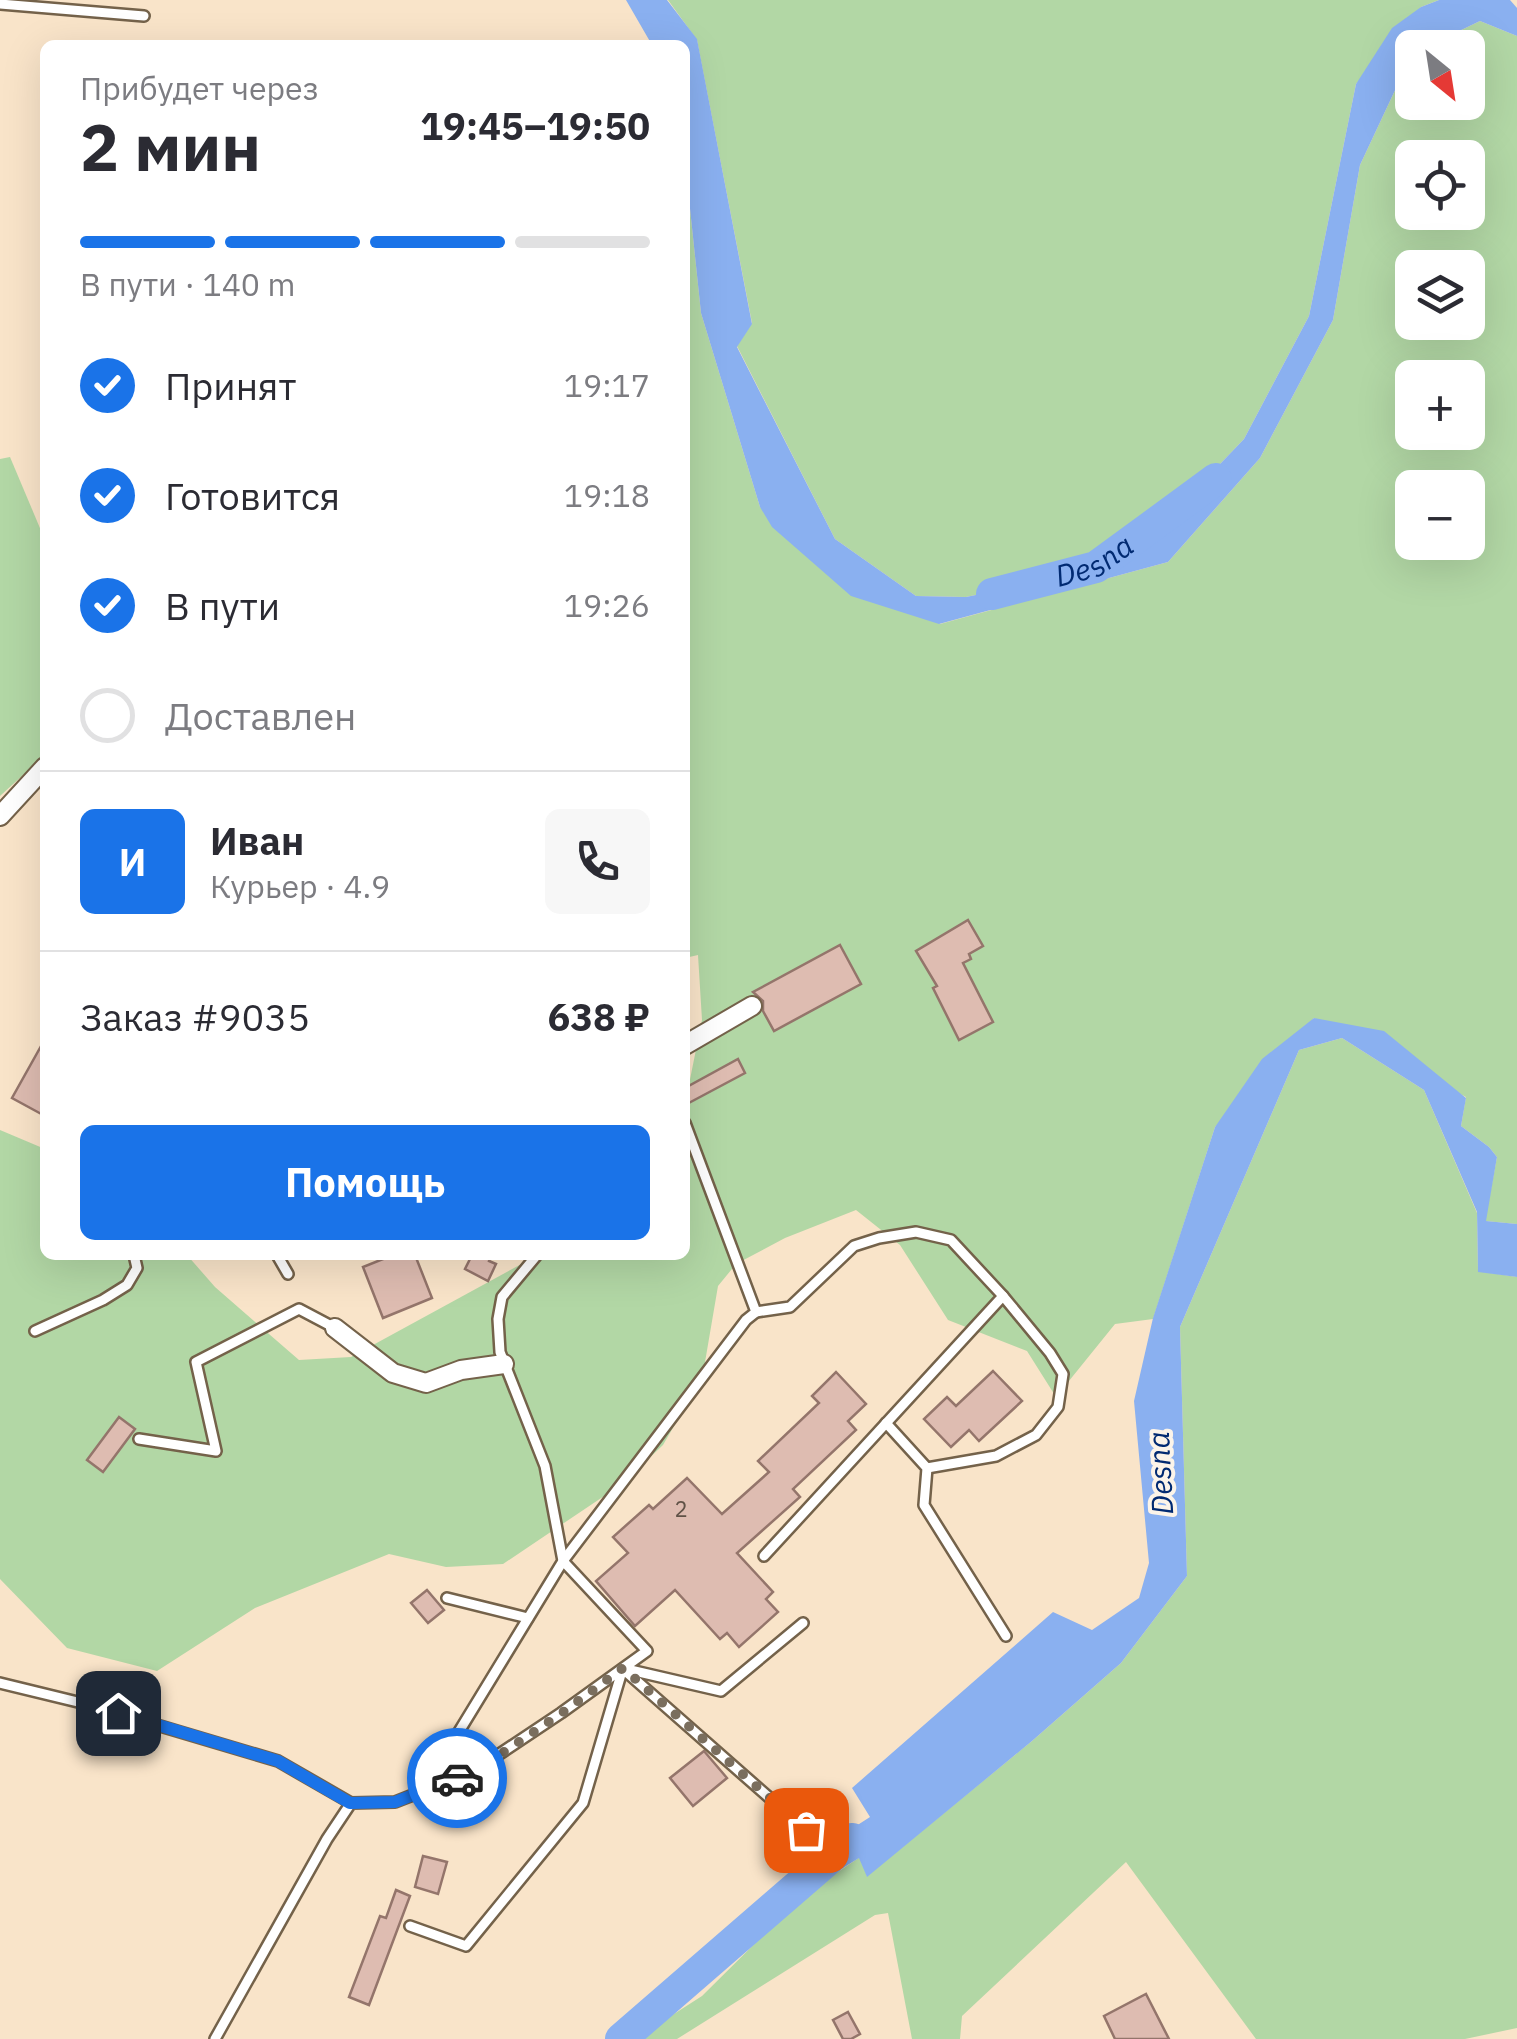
<!DOCTYPE html>
<html lang="ru">
<meta charset="utf-8">
<style>
body{margin:0;font-family:"IBM Plex Sans",sans-serif;background:#f7f7f7;color:#2b2b33;height:100vh;display:flex;flex-direction:column;font-size:38px;white-space:nowrap}
*{box-sizing:border-box;margin:0}
p{font-size:32px;color:#7c7c81}
.icon{flex:none;width:55px;height:55px;fill:none;stroke:currentColor;stroke-width:2;stroke-linecap:round;stroke-linejoin:round}
.map{position:relative;flex:1;overflow:hidden}
.drawer{position:absolute;left:40px;top:40px;width:650px;height:1220px;display:flex;flex-direction:column;background:#fff;border-radius:15px;box-shadow:0 10px 40px #0002}
.drawer>*{flex:none}
.needle{width:65px;rotate:150deg}
.buttons{position:absolute;left:1395px;top:30px;display:grid;gap:20px}
.buttons a{display:grid;place-items:center;width:90px;height:90px;border-radius:15px;background:#fff;box-shadow:0 10px 40px #0002;font-size:50px}
.pin{position:absolute;display:grid;place-items:center;width:85px;height:85px;color:#fff;margin:-42px;border-radius:20px;box-shadow:0 5px 15px #0006}
.courier{position:absolute;display:grid;place-items:center;width:100px;height:100px;margin:-50px;border:8px solid #1a73e8;border-radius:50%;background:#fff;color:#222;box-shadow:0 2px 12px #0007}
.headline em{font-style:normal;font-weight:800}
.headline div{display:flex;flex-direction:column-reverse}
.headline{display:flex;align-items:center;justify-content:space-between;height:170px;padding:0 40px}
h1{font-size:65px;font-weight:800;line-height:75px}
.bar{display:grid;grid-template-columns:repeat(4,1fr);gap:15px 10px;align-content:center;height:120px;padding:0 40px}
.bar i{height:12px;border-radius:8px;background:#e1e1e2}
.bar .current{background:#1a73e8}
.bar p{grid-column:span 4}
.line{display:flex;align-items:center;gap:25px;padding:0 40px;border-top:2px solid #e1e1e2}
.line div{flex:1}
.round{display:grid;place-items:center;flex:none;width:105px;height:105px;border-radius:15px;background:#f7f7f7}
ol{padding:0 40px;list-style:none}
li{display:flex;align-items:center;gap:30px;height:110px}
li p{margin-inline-start:auto}
li .icon{padding:10px;border-radius:50%;background:#1a73e8;color:#fff;stroke-width:4}
li:last-child{color:#7c7c81}
li i{width:55px;height:55px;border:5px solid #e1e1e2;border-radius:50%}
.cta{display:flex;gap:20px;margin-top:auto;padding:20px 40px}
.cta a{flex:1;height:115px;border-radius:15px;background:#1a73e8;color:#fff;font-size:40px;font-weight:800;line-height:115px;text-align:center}
.map>svg:first-child{display:block}
.green{fill:#b2d7a5;fill-rule:evenodd}
.water{fill:#8ab0f0}
.lines{fill:none;stroke-linecap:round;stroke-linejoin:round}
.river{stroke:#8ab0f0;stroke-width:32}
.building{fill:#debcb1;stroke:#94756b;stroke-width:2.5}
.lane-casing{stroke:#74624a;stroke-width:14}
.street-casing{stroke:#74624a;stroke-width:22}
.lane{stroke:#fff;stroke-width:9}
.street{stroke:#fff;stroke-width:18}
.done{stroke:#7a6e5e;stroke-width:10;stroke-dasharray:0 18}
.route{stroke:#1a73e8;stroke-width:12}
.labels{text-anchor:middle;stroke-width:8;stroke-linejoin:round;paint-order:stroke}
.number-label{font-size:22px;fill:#605247}
.water-label{font-size:30px;font-style:italic;fill:#012a72;stroke:#fcf4e9}
</style>
<div class="map">
<svg width="1517" height="2039" viewBox="0 0 1517 2039">
<rect width="100%" height="100%" fill="#f9e4c9"/>
<g class="green">
<path d="M 668,0 L 1439,0 L 1421,7 L 1356,84 L 1309,316 L 1244,439 L 1153,534 L 1083,573 L 966,597 L 916,596 L 835,539 L 737,346 L 752,323 L 697,40 Z"/>
<path d="M 1480,21 L 1517,36 L 1517,1224 L 1485,1221 L 1497,1157 L 1489,1147 L 1461,1126 L 1466,1097 L 1314,1018 L 1215,1127 L 1153,1319 L 1115,1324 L 1056,1397 L 1027,1351 L 948,1320 L 900,1245 L 856,1210 L 785,1238 L 736,1264 L 718,1286 L 704,1368 L 692,1395 L 663,1445 L 622,1484 L 503,1564 L 446,1567 L 389,1554 L 255,1608 L 157,1671 L 67,1648 L 0,1579 L 0,1130 L 45,1149 L 45,1255 L 187,1255 L 215,1287 L 299,1360 L 351,1357 L 538,1255 L 685,1255 L 685,1104 L 702,1020 L 698,955 L 685,958 L 685,161 L 701,313 L 760,507 L 940,624 L 1168,562 L 1260,458 L 1333,320 L 1360,165 L 1412,54 L 1412,102 L 1468,102 L 1468,48 L 1426,47 ZM 1412,158 L 1468,158 L 1468,212 L 1412,212 ZM 1412,268 L 1468,268 L 1468,322 L 1412,322 ZM 1412,378 L 1468,378 L 1468,432 L 1412,432 ZM 1412,488 L 1468,488 L 1468,542 L 1412,542 Z"/>
<path d="M 10,457 L 45,540 L 45,755 L 0,796 L 0,459 Z"/>
<path d="M 1342,1038 L 1424,1090 L 1477,1213 L 1478,1271 L 1517,1277 L 1517,2028 L 1465,2039 L 1256,2039 L 1126,1862 L 962,2016 L 960,2039 L 912,2039 L 888,1913 L 875,1915 L 677,2039 L 635,2039 L 702,1996 L 803,1896 L 860,1857 L 867,1876 L 1032,1741 L 1121,1663 L 1187,1576 L 1180,1327 L 1299,1050 Z"/>
</g>
<g class="water">
<path d="M 626,0 L 667,0 L 697,39 L 752,324 L 737,347 L 835,539 L 916,596 L 966,597 L 1083,573 L 1153,534 L 1244,439 L 1309,316 L 1356,84 L 1392,28 L 1421,7 L 1439,0 L 1510,0 L 1517,8 L 1517,36 L 1480,21 L 1426,47 L 1412,48 L 1412,54 L 1360,165 L 1333,320 L 1260,458 L 1168,562 L 939,624 L 851,596 L 772,527 L 760,507 L 701,313 L 685,161 L 685,45 L 652,45 Z"/>
<path d="M 1314,1018 L 1384,1031 L 1466,1098 L 1461,1126 L 1489,1147 L 1497,1157 L 1486,1221 L 1517,1224 L 1517,1277 L 1478,1272 L 1477,1212 L 1424,1090 L 1342,1038 L 1299,1050 L 1180,1327 L 1187,1576 L 1121,1663 L 1032,1741 L 867,1877 L 859,1858 L 833,1874 L 805,1859 L 870,1817 L 852,1788 L 1053,1612 L 1092,1630 L 1139,1598 L 1149,1563 L 1134,1401 L 1153,1318 L 1215,1127 L 1262,1059 Z"/>
</g>
<g class="lines">
<g class="river">
<path id="s1" d="M 992,594 L 1096,567 L 1216,479"/>
<path d="M 621,2039 L 852,1839"/>
</g>
</g>
<g class="building">
<path d="M 968,920 L 983,946 L 969,954 L 971,959 L 963,963 L 993,1022 L 959,1040 L 933,988 L 937,986 L 916,951 Z"/>
<path d="M 840,945 L 861,984 L 774,1031 L 763,1011 L 763,1001 L 753,992 Z"/>
<path d="M 45,1039 L 45,1116 L 12,1098 Z"/>
<path d="M 738,1059 L 745,1073 L 685,1105 L 685,1088 Z"/>
<path d="M 393,1255 L 415,1255 L 432,1298 L 383,1318 L 363,1267 Z"/>
<path d="M 472,1255 L 491,1255 L 489,1261 L 496,1264 L 488,1281 L 465,1269 Z"/>
<path d="M 993,1371 L 1022,1401 L 979,1441 L 969,1430 L 951,1447 L 924,1419 L 947,1397 L 956,1406 Z"/>
<path d="M 836,1372 L 866,1404 L 848,1421 L 856,1430 L 793,1489 L 800,1497 L 737,1553 L 773,1592 L 766,1599 L 778,1612 L 739,1647 L 727,1633 L 720,1639 L 675,1590 L 635,1626 L 596,1581 L 628,1553 L 613,1537 L 649,1505 L 653,1509 L 687,1478 L 722,1514 L 769,1472 L 758,1461 L 819,1403 L 812,1396 Z"/>
<path d="M 119,1417 L 135,1429 L 103,1472 L 87,1460 Z"/>
<path d="M 427,1590 L 444,1610 L 428,1623 L 411,1603 Z"/>
<path d="M 704,1751 L 727,1778 L 693,1806 L 670,1778 Z"/>
<path d="M 423,1856 L 447,1862 L 438,1894 L 415,1887 Z"/>
<path d="M 396,1890 L 410,1896 L 369,2005 L 349,1997 L 380,1916 L 386,1918 Z"/>
<path d="M 1146,1994 L 1169,2039 L 1115,2039 L 1104,2016 Z"/>
<path d="M 848,2012 L 860,2034 L 851,2039 L 843,2039 L 833,2020 Z"/>
</g>
<g class="lines">
<g class="lane-casing">
<g id="lane">
<path d="M 0,4 L 144,16"/>
<path d="M 277,1255 L 288,1274"/>
<path d="M 756,1312 L 790,1307 L 854,1246 L 879,1238 L 916,1232 L 951,1240 L 1003,1296 L 764,1556"/>
<path d="M 35,1331 L 103,1300 L 127,1285 L 137,1268 L 134,1255"/>
<path d="M 886,1423 L 927,1468 L 924,1505 L 1006,1636"/>
<path d="M 139,1439 L 216,1451 L 196,1362 L 299,1309 L 335,1328"/>
<path d="M 927,1468 L 996,1456 L 1036,1435 L 1058,1407 L 1063,1374 L 1050,1353 L 1003,1296"/>
<path d="M 447,1598 L 528,1618"/>
<path d="M 623,1669 L 806,1830"/>
<path d="M 626,1669 L 721,1691 L 803,1623"/>
<path d="M 0,1683 L 86,1704 L 278,1761 L 351,1803"/>
<path d="M 424,1789 L 563,1561 L 545,1466 L 500,1352 L 498,1319 L 502,1297 L 537,1255"/>
<path d="M 410,1926 L 466,1946 L 583,1803 L 622,1671"/>
<path d="M 215,2039 L 327,1839 L 351,1803 L 395,1802 L 474,1771 L 561,1713 L 647,1651 L 563,1561 L 746,1320 L 756,1312 L 685,1123"/>
</g>
</g>
<g class="street-casing">
<g id="street">
<path d="M 0,816 L 45,767"/>
<path d="M 685,1045 L 752,1006"/>
<path d="M 335,1328 L 393,1373 L 426,1383 L 461,1370 L 504,1364"/>
</g>
</g>
<use href="#lane" class="lane"/>
<use href="#street" class="street"/>
</g>
<g class="lines">
<path class="done" d="M 457,1778 L 474,1772 L 562,1713 L 623,1668 L 806,1830"/>
<path class="route" d="M 118,1713 L 278,1761 L 350,1803 L 395,1802 L 457,1778"/>
</g>
<g class="labels">
<g class="number-label">
<text x="681" y="1517">2</text>
</g>
<g class="water-label">
<text dy="10" stroke="none"><textPath href="#s1" startOffset="108">Desna</textPath></text>
<text transform="translate(1161 1473) rotate(-93)" y="10">Desna</text>
</g>
</g>
</svg>
<div class="buttons">
<a><svg class="needle" viewBox="-14 -14 28 28"><path d="M0-13l5 13h-10z" fill="#e53935"/><path d="M0 13l5-13h-10z" fill="#7c7c81"/></svg></a>
<a><svg class="icon" aria-label="locate" viewBox="0 0 24 24"><circle cx="12" cy="12" r="6"/><path d="M12 2v4M12 18v4M2 12h4M18 12h4"/></svg></a>
<a><svg class="icon" aria-label="layers" viewBox="0 0 24 24"><path d="M12 4l9 5-9 5-9-5zM3 14l9 5 9-5"/></svg></a>
<a>+</a>
<a>−</a>
</div>
<div class="pin" style="left:806px;top:1830px;background:#ea580c"><svg class="icon" aria-label="bag" viewBox="0 0 24 24"><path d="M5 8h14l-1 12H6zM9 8a3 3 0 0 1 6 0"/></svg></div>
<div class="pin" style="left:118px;top:1713px;background:#1f2937"><svg class="icon" aria-label="home" viewBox="0 0 24 24"><path d="M3 11l9-7 9 7M6 9v11h12V9"/></svg></div>
<div class="courier" style="left:457px;top:1778px"><svg class="icon" aria-label="car" viewBox="0 0 24 24"><path d="M5 17H2v-5l4-1 3-4h7l3 4 3 1v5h-3M9 17h6M6 11h13"/><circle cx="7" cy="17" r="2"/><circle cx="17" cy="17" r="2"/></svg></div>
<section class="drawer">
<div class="headline"><div><h1>2 мин</h1><p>Прибудет через</p></div><em>19:45–19:50</em></div>
<div class="bar"><i class="current"></i><i class="current"></i><i class="current"></i><i></i><p>В пути · 140 m</p></div>
<ol>
<li><svg class="icon" aria-label="check" viewBox="0 0 24 24"><path d="M5 12l5 5 9-10"/></svg>Принят<p>19:17</p></li>
<li><svg class="icon" aria-label="check" viewBox="0 0 24 24"><path d="M5 12l5 5 9-10"/></svg>Готовится<p>19:18</p></li>
<li><svg class="icon" aria-label="check" viewBox="0 0 24 24"><path d="M5 12l5 5 9-10"/></svg>В пути<p>19:26</p></li>
<li><i></i>Доставлен</li>
</ol>
<div class="line" style="height:180px"><b class="round" style="background:#1a73e8;color:#fff">И</b><div><b>Иван</b><p>Курьер · 4.9</p></div><a class="round"><svg class="icon" aria-label="phone" viewBox="0 0 24 24"><path d="M5 4h4l2 5-3 2q2 4 5 5l2-3 5 2v4C11 20 4 13 5 4z"/></svg></a></div>
<div class="line" style="height:130px"><div>Заказ #9035</div><b>638 ₽</b></div>
<div class="cta"><a>Помощь</a></div>
</section>
</div>
